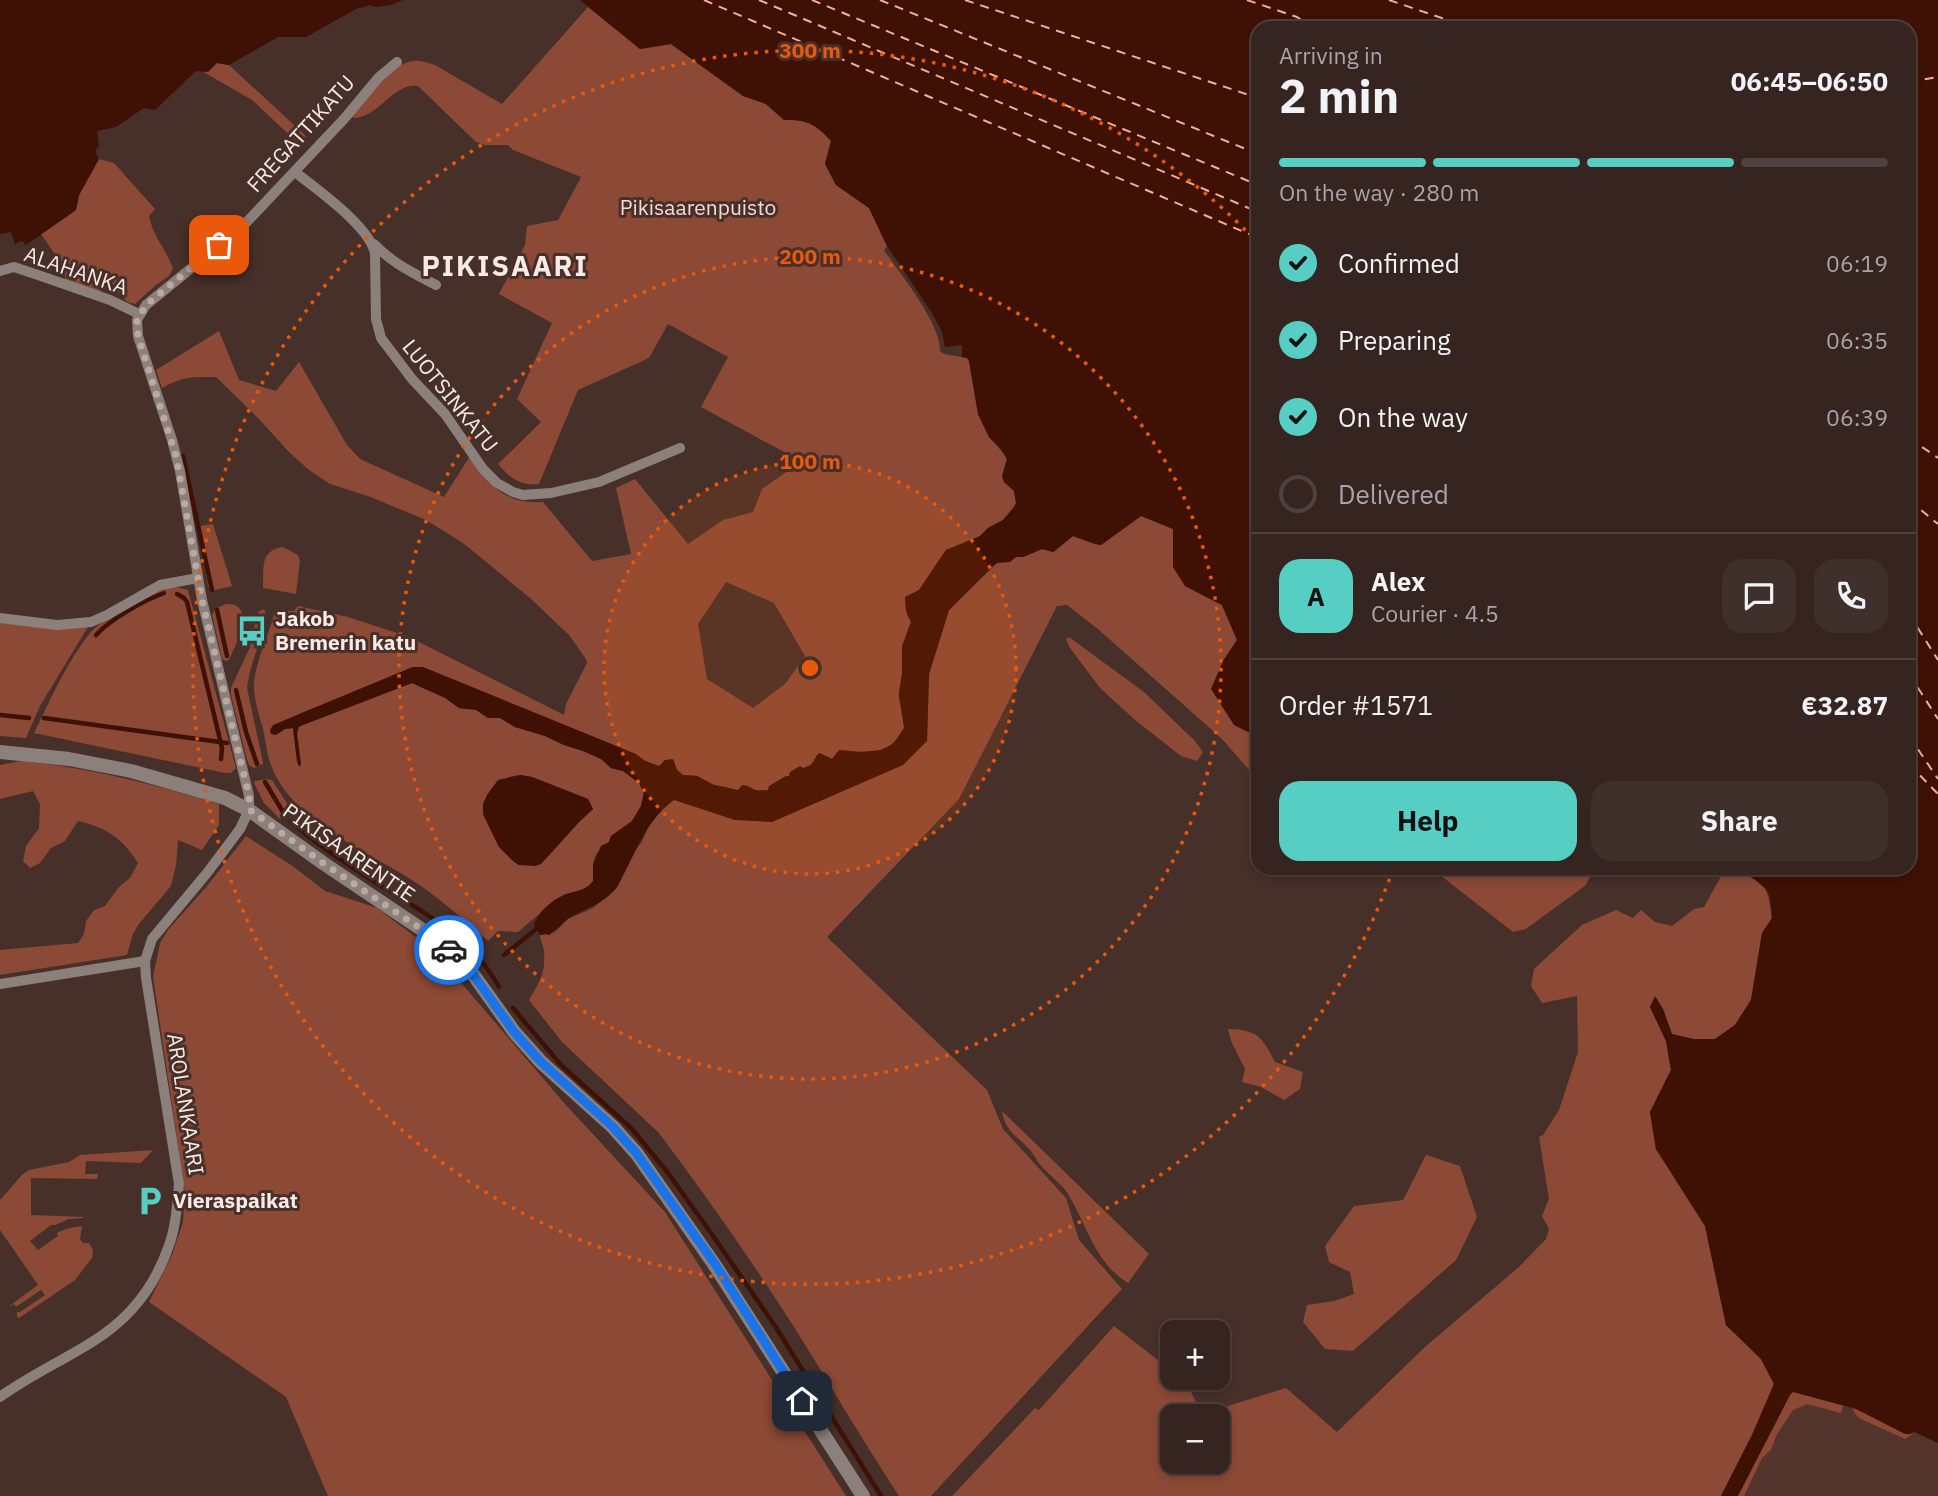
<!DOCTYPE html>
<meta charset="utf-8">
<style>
body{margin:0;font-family:"IBM Plex Sans",sans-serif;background:#40302c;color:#f1f3f6;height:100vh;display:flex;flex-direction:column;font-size:26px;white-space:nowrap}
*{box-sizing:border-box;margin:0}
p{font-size:23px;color:#aaa4a4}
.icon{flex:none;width:38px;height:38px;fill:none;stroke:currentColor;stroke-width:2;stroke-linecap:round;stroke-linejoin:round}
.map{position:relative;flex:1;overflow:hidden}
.sheet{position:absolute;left:1251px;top:21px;width:665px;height:854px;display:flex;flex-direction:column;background:#35241f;border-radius:21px;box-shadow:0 4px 10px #0003,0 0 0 2px #4f413d}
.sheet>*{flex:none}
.controls{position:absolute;left:1160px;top:1320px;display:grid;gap:14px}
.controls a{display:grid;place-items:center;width:70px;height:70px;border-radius:14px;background:#35241f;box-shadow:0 4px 10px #0003,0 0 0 2px #4f413d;font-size:35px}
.pin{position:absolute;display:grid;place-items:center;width:60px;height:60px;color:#fff;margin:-30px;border-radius:14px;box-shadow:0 4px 10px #0006}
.courier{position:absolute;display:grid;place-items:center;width:70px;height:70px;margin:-35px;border:5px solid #1a73e8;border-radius:50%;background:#fff;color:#222;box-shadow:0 2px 9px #0007}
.head em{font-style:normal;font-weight:800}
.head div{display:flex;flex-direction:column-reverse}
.head{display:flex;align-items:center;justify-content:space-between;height:119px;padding:0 28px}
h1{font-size:46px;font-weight:800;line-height:52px}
.bar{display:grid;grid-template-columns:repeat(4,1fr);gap:10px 7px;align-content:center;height:84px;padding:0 28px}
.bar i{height:9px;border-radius:5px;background:#4f413d}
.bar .on{background:#56cec3}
.bar p{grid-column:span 4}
.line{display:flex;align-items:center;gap:18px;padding:0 28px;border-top:2px solid #4f413d}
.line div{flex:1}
.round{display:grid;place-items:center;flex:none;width:74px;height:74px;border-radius:21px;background:#40302c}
ol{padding:0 28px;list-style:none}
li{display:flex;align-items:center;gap:21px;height:77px}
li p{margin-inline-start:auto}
li .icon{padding:7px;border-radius:50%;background:#56cec3;color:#111;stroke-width:4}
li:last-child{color:#aaa4a4}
li i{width:38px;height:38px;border:4px solid #4f413d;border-radius:50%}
.cta{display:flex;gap:14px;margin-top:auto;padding:14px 28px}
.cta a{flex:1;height:80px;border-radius:21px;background:#56cec3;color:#111;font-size:28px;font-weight:800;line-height:80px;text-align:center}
.cta a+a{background:#40302c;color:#f1f3f6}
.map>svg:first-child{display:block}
.built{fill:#54352d}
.green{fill:#8c4935;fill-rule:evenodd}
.water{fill:#3e1104}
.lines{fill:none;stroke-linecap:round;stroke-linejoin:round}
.stream{stroke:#3e1104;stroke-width:4.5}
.ferry{stroke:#f6ad98;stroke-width:2;stroke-dasharray:9 7;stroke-linecap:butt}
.minor{stroke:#8c807c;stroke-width:10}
.tertiary{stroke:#8c807c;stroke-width:14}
.done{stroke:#bba9a4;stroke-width:7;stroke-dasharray:0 12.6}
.route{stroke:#1a73e8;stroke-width:9}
.ring{fill:none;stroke:#e8590c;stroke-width:3.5;stroke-dasharray:3.5 7}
.labels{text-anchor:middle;stroke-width:6;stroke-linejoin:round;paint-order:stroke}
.street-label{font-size:21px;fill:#faeae6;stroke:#473029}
.park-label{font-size:21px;fill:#f3dad2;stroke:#473029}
.poi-label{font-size:21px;font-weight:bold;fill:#faeae6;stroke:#473029;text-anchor:start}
.district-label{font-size:28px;font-weight:bold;letter-spacing:2px;fill:#faeae6;stroke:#473029}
.centre{fill:#e8590c;stroke:#473029;stroke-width:3.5}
.ring-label{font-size:21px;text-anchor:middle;font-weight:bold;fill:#e8590c;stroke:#473029;stroke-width:6;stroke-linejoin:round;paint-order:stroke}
</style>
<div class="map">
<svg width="1938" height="1496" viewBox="0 0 1938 1496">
<rect width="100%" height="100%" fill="#473029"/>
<path class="built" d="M 1793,1392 L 1856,1409 L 1938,1443 L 1938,1496 L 1744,1496 Z"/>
<g class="green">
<path d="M 588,7 L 640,49 L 671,44 L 743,96 L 766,104 L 784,120 C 806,119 816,124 831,141 L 825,164 L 836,185 L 869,208 L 887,246 L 884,250 C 900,274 941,323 940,351 L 944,354 L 967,358 L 969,361 L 978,414 L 989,437 L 1004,454 L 1007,460 L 1002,476 L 1004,482 L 1014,491 L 1016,503 L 1014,507 L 1003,520 L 988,528 L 981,536 L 946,550 L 919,590 L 905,597 L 907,615 L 911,622 C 901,643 904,653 902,675 C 901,682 898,690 899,697 C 899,704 907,722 904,729 C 900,738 890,747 880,750 C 866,754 851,750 837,752 L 832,759 L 818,754 C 813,761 810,771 799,767 L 790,772 L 790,776 L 768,790 L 734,790 L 726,787 L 714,785 L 697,776 L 683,775 L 677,770 L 674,761 L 659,766 L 651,763 L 413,667 L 299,714 L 280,733 L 285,729 L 293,728 L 297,761 L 301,764 C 299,752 293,734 301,725 L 412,683 L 446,698 L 459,708 L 476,710 L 488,718 L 500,718 L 515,727 L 545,736 L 564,745 L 583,751 L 601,759 L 611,768 L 623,771 L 639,783 L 644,790 L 641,806 L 632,821 L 611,836 L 609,842 L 596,854 L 593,864 L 593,881 L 589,886 L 581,891 L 565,894 L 552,903 L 518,932 L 498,931 L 488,941 C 465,921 443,901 418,884 C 372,853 296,824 273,770 C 267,757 266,742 263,729 C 259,714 253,697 254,682 C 256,661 268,636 274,615 L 276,610 L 294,611 L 298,606 L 348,617 L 409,637 L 564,715 L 566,704 L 587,663 L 586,659 L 569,635 L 530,598 L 463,543 L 426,520 L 368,496 L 330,484 L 309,470 L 289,452 L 257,417 L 216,377 C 191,377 184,376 162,388 L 156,370 L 219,331 L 239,380 L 276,391 L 299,362 L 347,445 L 360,459 L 444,497 L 470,456 C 490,486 504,504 543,502 L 592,561 L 631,554 L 616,488 L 635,479 L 688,544 L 723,520 L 753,512 L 762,489 L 792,468 L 797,459 L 701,407 L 728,357 L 668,324 L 649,358 L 578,390 L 539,484 C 520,486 510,478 498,464 L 541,422 L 517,399 L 552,323 L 499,294 L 525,245 L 527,226 L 558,220 L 581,177 L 513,150 L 508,145 L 485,145 L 476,142 L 418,86 C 392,83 380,117 354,118 L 352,116 C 365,97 389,64 413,61 C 421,60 428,63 435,65 L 502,104 ZM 726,582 L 774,603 L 805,656 L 786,683 L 753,708 L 707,679 L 698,624 ZM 520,775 L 532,777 L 588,799 L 593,809 L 579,822 L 541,864 L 499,847 L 483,814 L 509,777 Z"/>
<path d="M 217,63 L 229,65 L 306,136 L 298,143 L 252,100 L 200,70 L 207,72 Z"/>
<path d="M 99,159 L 114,163 L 155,209 L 149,216 C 153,237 167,250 173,269 L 169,276 L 156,285 L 135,304 L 127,302 L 113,286 L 96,293 L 65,280 L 65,269 L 41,234 L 76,210 L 79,195 Z"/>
<path d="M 1141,516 L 1173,529 L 1185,586 L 1222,605 L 1237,640 L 1223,661 L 1234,724 L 1258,737 L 1258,780 L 1221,738 L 1099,630 L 1067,605 L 1057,606 L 959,799 L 827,937 L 987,1090 L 1003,1129 L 1066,1198 L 1079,1240 L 1122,1289 L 931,1496 L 899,1496 C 863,1441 829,1383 794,1327 C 752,1261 706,1196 659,1133 L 562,1042 L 529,1000 C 539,983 546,972 544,952 C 544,945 540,942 540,935 L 546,934 L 549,935 L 556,931 L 568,919 L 593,908 L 617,888 L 633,853 L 641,843 L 649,826 L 660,812 L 674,799 L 735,820 L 927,741 L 929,674 L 949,610 L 997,563 L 1016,557 L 1023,557 L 1042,549 L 1054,552 L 1073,536 L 1095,544 L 1101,545 Z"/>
<path d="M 213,524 L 232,586 L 211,591 L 208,586 L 199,526 Z"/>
<path d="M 283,547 L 298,555 L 300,561 L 296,594 L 263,588 C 264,570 259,550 283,547 Z"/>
<path d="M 172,586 L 188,590 L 236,768 L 231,773 L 225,773 L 34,733 C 51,699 66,662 91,632 C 106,615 149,593 172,586 Z"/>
<path d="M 226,604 C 257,602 236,645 229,660 L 226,661 L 222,659 L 212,615 L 215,609 Z"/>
<path d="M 264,609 L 267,617 L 250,671 L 247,688 L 263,762 L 263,764 L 254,768 L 249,765 L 247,760 L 231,695 L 231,688 L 250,647 L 258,612 Z"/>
<path d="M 0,618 L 91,622 L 40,706 L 26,738 L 0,736 Z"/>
<path d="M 1069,637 L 1144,692 L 1195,741 L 1203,752 L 1197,761 L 1181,756 L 1135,720 L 1100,688 L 1070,648 L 1066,639 Z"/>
<path d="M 22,761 C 91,768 153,784 219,804 L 219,825 L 202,850 L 178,840 L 176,865 L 171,886 L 138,925 L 133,934 L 127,955 L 0,975 L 0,950 L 78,943 L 84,934 L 86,921 L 94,910 L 105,906 L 118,888 L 130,878 L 138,863 C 122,838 107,828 78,821 L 65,841 L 51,848 L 40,863 L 30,868 L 23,861 L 26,846 L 39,828 L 40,804 L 33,791 L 0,799 L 0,765 Z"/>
<path d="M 267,779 L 272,780 L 290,808 L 280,819 L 264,803 L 254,783 L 255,781 Z"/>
<path d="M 246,836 L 294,867 L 325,891 L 377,908 L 434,951 L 565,1104 L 665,1212 L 846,1496 L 328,1496 L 286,1397 L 149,1302 L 172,1255 L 183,1222 L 185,1192 L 153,977 L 160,943 L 168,930 L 207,886 Z"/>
<path d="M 1431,868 L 1594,868 L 1586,885 L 1526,929 L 1513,932 Z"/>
<path d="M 1719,868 L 1740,868 L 1741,872 C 1770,886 1767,889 1772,918 L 1762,933 L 1751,1000 L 1735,1025 L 1715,1039 L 1693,1039 L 1672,1034 L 1663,1009 L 1655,997 L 1650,1007 L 1666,1041 L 1671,1070 L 1650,1112 L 1656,1149 L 1705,1226 L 1726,1325 L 1761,1359 L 1774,1384 L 1752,1435 L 1721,1496 L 952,1496 L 1035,1408 L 1039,1410 L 1114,1326 L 1172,1371 L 1172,1377 L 1181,1377 L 1185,1380 L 1202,1414 L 1286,1388 L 1337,1432 L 1426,1346 L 1519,1267 L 1546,1239 L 1549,1229 L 1542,1216 L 1549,1199 L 1539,1137 L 1543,1135 L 1559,1110 L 1578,1052 L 1577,996 L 1542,1003 L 1531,986 L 1534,969 L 1582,925 L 1616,910 L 1633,918 L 1641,910 L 1655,922 L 1672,926 L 1694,909 L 1704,907 L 1720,878 ZM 1172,1416 L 1218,1416 L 1218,1461 L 1172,1461 Z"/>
<path d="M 1228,1029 C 1259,1030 1262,1037 1275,1062 L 1303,1072 L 1300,1089 L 1284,1100 L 1261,1087 L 1242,1082 L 1245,1069 L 1231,1041 Z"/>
<path d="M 1002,1111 L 1149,1254 L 1128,1283 C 1095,1263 1087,1225 1068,1194 C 1062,1184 1050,1176 1042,1167 C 1038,1163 1036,1158 1033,1154 C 1020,1136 1006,1135 1002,1111 Z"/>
<path d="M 153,1150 L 141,1163 L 86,1161 L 85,1174 L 98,1174 L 97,1179 L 31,1178 L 31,1215 L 83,1217 L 83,1218 L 69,1219 L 55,1225 L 51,1225 L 30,1241 L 38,1250 L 58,1236 L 57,1233 C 65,1229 72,1227 82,1226 L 80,1239 L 83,1243 L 89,1243 L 93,1250 L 92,1258 L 75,1280 L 19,1318 L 17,1317 L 17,1312 L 20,1312 L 45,1295 L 41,1290 L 16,1307 L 14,1304 L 8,1307 L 38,1285 L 0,1230 L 0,1200 L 22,1175 L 29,1170 L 69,1162 L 80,1155 Z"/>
<path d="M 1426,1155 L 1460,1166 L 1477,1217 L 1456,1260 L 1353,1351 L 1325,1349 L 1303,1322 L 1307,1305 L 1334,1301 L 1354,1294 L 1350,1272 L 1329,1262 L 1325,1246 L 1354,1206 L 1403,1200 Z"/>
<path d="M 1788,1390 L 1829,1394 L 1915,1432 L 1905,1439 L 1859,1418 L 1854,1412 L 1853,1408 L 1843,1406 L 1841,1413 L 1807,1404 L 1793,1410 L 1777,1434 L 1771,1450 L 1762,1458 L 1744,1496 L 1735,1496 Z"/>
</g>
<g class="water">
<path d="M 0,0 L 403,0 L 391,5 L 376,7 L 370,5 L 356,9 L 306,37 L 278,37 L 229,65 L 217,63 L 208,72 L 196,71 L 155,110 L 144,108 L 116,127 L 97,131 L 99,145 L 95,152 L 99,159 L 79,195 L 76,210 L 26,245 L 22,241 L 15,244 L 11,232 L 0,234 Z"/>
<path d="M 580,0 L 1938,0 L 1938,1443 L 1915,1432 L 1910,1434 L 1905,1434 L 1856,1409 L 1793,1392 L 1790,1395 L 1738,1496 L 1721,1496 L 1752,1435 L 1774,1384 L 1761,1359 L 1726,1325 L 1705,1226 L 1656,1149 L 1650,1112 L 1671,1070 L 1666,1041 L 1650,1007 L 1655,996 L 1663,1009 L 1672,1034 L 1693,1039 L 1715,1039 L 1735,1025 L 1751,1000 L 1762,933 L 1772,918 L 1770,897 L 1766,889 L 1754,879 L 1741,872 L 1740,868 L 1909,868 L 1909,28 L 1258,28 L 1258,737 L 1234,725 L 1211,689 L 1223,661 L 1237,640 L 1222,605 L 1185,586 L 1173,567 L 1173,529 L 1141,516 L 1101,545 L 1095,544 L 1073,536 L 1053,552 L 1042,549 L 1023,557 L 1016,557 L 1010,562 L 997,563 L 993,566 L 949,610 L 929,674 L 927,741 L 903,765 L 772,822 L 735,820 L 674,800 C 645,820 635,856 618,885 C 607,903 586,908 569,918 C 562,923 556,931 548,935 L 546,934 L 540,935 L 534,926 C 537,912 554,898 567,894 C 578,890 585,891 593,881 L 593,864 L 601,846 L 609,842 L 611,836 L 632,821 L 641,806 L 644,794 L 639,783 L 623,771 L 611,768 L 601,759 L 583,751 L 564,745 L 545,736 L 515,727 L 500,718 L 488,718 L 476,710 L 459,708 L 445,698 L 412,683 L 298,727 L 297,733 L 301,764 L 299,767 L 297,761 L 293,728 L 285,729 L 276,735 L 271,734 L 270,730 L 273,725 L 413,667 L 423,667 L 636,754 L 645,761 L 659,766 L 665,760 L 673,759 L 677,770 L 683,775 L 697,776 L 714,785 L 738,790 L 742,785 C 754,786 752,793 768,790 L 769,786 L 786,776 L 789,776 L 790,772 L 800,766 L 803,768 L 811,765 L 818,754 L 820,753 L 832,759 L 839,750 L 861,752 L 881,750 L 893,744 L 904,728 L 899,695 L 902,673 L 902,646 L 911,622 L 906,611 L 905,597 L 919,590 L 946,550 L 980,536 L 988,528 L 1003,520 L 1014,507 L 1016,503 L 1014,491 L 1004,482 L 1002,476 L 1007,459 L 1000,448 L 989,437 L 978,414 L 969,361 L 967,358 L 962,357 L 962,345 L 945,347 L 942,332 L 932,313 L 887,246 L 869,208 L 836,185 L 825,164 L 831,141 C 816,124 806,119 784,120 L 766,104 L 743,96 L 671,44 L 640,49 Z"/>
<path d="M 520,775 L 532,777 L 588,799 L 593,809 L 579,822 L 541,864 L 535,866 L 519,865 L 514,862 L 499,847 L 483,814 L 483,804 L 487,795 L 498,780 Z"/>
</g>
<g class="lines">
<g class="stream">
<path d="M 183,456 L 212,590"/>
<path d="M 177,594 L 184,598 L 187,602 L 222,748 L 221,759"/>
<path d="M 217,610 L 227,656"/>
<path d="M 96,635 C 112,618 143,601 164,593"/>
<path d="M 236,690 L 246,732 L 257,764"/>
<path d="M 0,715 L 29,718"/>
<path d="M 44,718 L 227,743"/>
<path d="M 265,782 L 283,812"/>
<path d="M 291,822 C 319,846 351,867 383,887 C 426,913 474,941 499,987"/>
<path d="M 504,955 L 535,930"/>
<path d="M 513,1008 L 561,1065 L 632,1129 L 668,1173 L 711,1233 L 775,1326 L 881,1496"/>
</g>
<g class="ferry">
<path d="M 704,0 L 1258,238"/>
<path d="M 759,0 L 1258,212"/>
<path d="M 812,0 L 1258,185"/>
<path d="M 880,0 L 1258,154"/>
<path d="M 965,0 L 1258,98"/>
<path d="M 1247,0 L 1297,17 L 1313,28"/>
<path d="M 1389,0 L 1471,28"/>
<path d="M 1909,82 L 1938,77"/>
<path d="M 1909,438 L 1938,458"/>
<path d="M 1909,500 L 1938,524"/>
<path d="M 1909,614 L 1938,660"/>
<path d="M 1909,674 L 1938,719"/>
<path d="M 1909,736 L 1938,779"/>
<path d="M 1909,764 L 1938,794"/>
</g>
<g class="minor">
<path d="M 295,172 C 316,189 371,227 375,254 L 376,319 L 381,338 L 412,379 L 445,414 L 483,469 L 497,483 L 513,492 L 523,495 L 551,493 L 599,482 L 680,448"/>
<path d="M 374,244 C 392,263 413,273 436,285"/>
<path d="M 0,271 L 14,267 L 41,276 L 110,300 L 139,314"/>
<path d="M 0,618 L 57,625 L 91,622 L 107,615 L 160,585 L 198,578"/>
<path d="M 0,984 L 145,961"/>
<path d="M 0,1397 C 29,1376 62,1361 92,1342 C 128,1320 154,1288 168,1248 C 176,1228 177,1205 179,1184 L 146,978 L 145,961 L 152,939 L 207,873 L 240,829 L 249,810 L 249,796 L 202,600 L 180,471 L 172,440 L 138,336 L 137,320 L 146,305 L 243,226 L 344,119 L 379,77 L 397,62"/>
</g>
<path class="tertiary" d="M 0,752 L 69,759 L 131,771 L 225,798 L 249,810 L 323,863 L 436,939 L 470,970 L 515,1033 L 541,1062 L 613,1127 L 637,1154 L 714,1264 L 863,1496"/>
</g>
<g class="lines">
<path class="done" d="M 219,245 L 146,305 L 137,320 L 138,336 L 176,456 L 202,600 L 249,796 L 250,810 L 323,863 L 436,939 L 449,950"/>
<path class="route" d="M 449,950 L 470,970 L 515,1033 L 541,1062 L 613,1127 L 637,1154 L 715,1264 L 802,1401"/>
</g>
<circle cx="810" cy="668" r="206" fill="#e8590c" fill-opacity=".12"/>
<g class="ring">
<circle cx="810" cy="668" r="206"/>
<circle cx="810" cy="668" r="411"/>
<path d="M1393 869A617 617 0 1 1 1258 243"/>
</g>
<defs>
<g id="bus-bare" transform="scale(2.415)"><path d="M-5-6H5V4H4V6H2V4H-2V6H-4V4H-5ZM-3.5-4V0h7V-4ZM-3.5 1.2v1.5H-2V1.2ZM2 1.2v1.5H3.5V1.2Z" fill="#56cec3" stroke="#473029" stroke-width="2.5" paint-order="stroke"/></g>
<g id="parking-bare" transform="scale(2.415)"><path d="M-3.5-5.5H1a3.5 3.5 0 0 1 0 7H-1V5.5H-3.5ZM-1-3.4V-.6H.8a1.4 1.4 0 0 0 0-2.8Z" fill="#56cec3" stroke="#473029" stroke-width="2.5" paint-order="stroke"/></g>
</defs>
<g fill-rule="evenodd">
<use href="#bus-bare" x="252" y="631"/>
<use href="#parking-bare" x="150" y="1201"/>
</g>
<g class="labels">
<g class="street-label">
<text transform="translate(301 134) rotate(-48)" y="7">FREGATTIKATU</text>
<text transform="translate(76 271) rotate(19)" y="7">ALAHANKA</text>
<text transform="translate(450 396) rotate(51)" y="7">LUOTSINKATU</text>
<text transform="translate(349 853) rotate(35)" y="7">PIKISAARENTIE</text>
<text transform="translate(185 1104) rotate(81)" y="7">AROLANKAARI</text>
</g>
<g class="park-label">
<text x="698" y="215">Pikisaarenpuisto</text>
</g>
<g class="poi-label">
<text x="275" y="626">Jakob<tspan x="275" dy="24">Bremerin katu</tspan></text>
<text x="173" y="1208">Vieraspaikat</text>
</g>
<g class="district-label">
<text x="505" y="276">PIKISAARI</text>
</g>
</g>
<circle cx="810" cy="668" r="10" class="centre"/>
<g class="ring-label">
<text x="810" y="58">300 m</text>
<text x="810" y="264">200 m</text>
<text x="810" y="469">100 m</text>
</g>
</svg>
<div class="controls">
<a>+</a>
<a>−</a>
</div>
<div class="pin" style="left:219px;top:245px;background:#ea580c"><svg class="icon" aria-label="bag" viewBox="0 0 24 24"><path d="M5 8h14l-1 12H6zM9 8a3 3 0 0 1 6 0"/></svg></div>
<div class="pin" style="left:802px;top:1401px;background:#1f2937"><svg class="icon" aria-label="home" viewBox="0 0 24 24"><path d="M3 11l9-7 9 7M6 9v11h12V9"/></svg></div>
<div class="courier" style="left:449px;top:950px"><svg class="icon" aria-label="car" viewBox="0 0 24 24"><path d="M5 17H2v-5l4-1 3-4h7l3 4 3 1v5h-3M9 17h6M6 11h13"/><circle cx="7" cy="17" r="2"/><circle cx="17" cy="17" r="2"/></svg></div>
<section class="sheet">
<div class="head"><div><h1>2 min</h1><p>Arriving in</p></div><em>06:45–06:50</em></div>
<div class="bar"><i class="on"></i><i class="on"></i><i class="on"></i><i></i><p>On the way · 280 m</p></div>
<ol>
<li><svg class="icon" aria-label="check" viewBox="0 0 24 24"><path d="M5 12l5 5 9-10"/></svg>Confirmed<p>06:19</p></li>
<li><svg class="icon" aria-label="check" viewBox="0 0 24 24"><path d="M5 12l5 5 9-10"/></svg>Preparing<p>06:35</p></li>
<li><svg class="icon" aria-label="check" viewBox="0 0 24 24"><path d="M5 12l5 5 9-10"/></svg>On the way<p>06:39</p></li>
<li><i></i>Delivered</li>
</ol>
<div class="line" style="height:126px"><b class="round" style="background:#56cec3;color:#111">A</b><div><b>Alex</b><p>Courier · 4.5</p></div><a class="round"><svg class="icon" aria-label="chat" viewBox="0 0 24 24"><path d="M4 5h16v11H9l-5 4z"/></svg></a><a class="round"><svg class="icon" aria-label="phone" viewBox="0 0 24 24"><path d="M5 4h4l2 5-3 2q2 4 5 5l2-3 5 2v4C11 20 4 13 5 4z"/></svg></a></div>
<div class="line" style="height:91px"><div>Order #1571</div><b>€32.87</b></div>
<div class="cta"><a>Help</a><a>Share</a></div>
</section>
</div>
